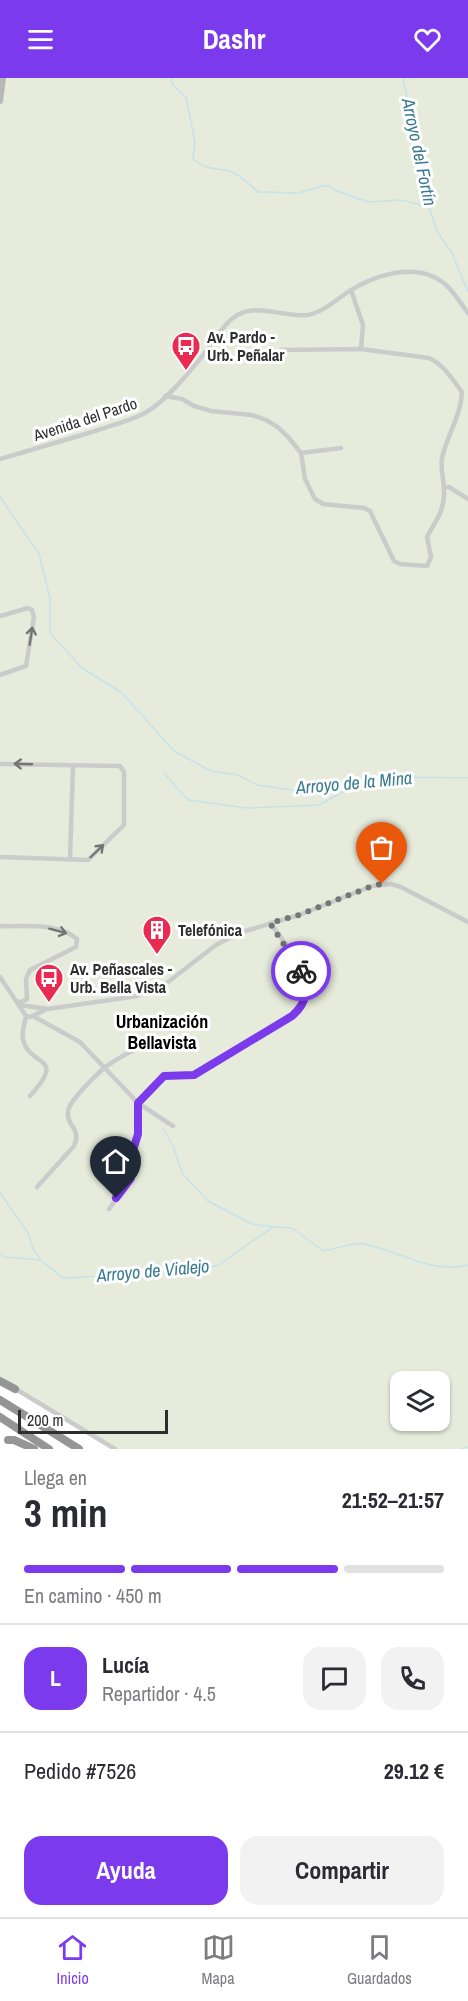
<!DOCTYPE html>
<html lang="es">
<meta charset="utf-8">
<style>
body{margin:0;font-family:"Archivo Narrow",sans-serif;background:#f2f2f3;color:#2b2b33;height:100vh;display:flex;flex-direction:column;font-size:22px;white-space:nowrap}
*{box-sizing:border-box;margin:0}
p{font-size:20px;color:#7c7c81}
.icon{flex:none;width:33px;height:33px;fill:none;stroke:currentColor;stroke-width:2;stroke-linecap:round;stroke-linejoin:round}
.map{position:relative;height:1371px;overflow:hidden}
.panel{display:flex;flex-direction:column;background:#fff;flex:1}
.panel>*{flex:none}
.buttons{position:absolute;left:390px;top:1293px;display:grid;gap:12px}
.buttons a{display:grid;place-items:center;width:60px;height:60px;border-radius:12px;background:#fff;box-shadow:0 2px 4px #0004;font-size:30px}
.scale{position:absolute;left:18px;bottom:15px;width:150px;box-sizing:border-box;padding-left:6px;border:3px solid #2e2e2e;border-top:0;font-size:16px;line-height:21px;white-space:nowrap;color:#2e2e2e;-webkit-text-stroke:4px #fff;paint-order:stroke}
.pin{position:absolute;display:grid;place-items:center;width:51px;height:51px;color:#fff;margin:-62px -26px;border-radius:50% 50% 50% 0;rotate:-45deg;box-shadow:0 0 6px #0007}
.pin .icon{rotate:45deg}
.courier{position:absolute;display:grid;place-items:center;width:60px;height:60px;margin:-30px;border:4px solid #7c3aed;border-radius:50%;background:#fff;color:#222;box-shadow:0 2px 8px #0007}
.summary em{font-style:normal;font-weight:700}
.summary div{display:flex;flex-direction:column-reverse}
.summary{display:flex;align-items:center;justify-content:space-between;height:102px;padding:0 24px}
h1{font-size:39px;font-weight:700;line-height:45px}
.bar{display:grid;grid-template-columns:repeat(4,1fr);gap:9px 6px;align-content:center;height:72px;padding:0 24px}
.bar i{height:8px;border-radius:4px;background:#e1e1e2}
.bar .current{background:#7c3aed}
.bar p{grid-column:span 4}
.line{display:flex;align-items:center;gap:15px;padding:0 24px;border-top:2px solid #e1e1e2}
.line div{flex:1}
.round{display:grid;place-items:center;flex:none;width:63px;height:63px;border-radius:18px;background:#f2f2f3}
.action{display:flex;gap:12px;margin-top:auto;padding:12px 24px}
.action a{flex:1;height:69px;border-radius:18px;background:#7c3aed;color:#fff;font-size:24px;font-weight:700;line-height:69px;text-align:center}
.action a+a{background:#f2f2f3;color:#2b2b33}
header{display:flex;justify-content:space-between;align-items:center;height:78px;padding:0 24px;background:#7c3aed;color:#fff;font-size:27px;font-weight:700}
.tabs{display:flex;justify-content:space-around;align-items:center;height:84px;border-top:2px solid #e1e1e2;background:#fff;font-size:16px;color:#7c7c81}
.tabs a{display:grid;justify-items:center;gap:3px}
.tabs .current{color:#7c3aed}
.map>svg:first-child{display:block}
.park{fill:#e6ebdb;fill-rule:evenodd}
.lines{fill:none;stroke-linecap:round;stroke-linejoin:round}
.stream{stroke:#c6e2ec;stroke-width:1.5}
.minor{stroke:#cbcbcb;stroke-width:4.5}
.secondary{stroke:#b8b8b8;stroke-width:6}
.motorway{stroke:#959595;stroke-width:8}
.oneway{stroke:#757575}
.done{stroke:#777;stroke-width:6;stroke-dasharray:0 10.8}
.route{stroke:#7c3aed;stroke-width:8}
.labels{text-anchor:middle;stroke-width:6;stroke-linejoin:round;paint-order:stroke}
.poi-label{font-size:16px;font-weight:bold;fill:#2e2e2e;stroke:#fff;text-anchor:start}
.street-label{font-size:16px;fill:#2e2e2e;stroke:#fff}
.water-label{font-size:18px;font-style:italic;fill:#3a7b91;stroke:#fff}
.neighbourhood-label{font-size:18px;font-weight:bold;fill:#000;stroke:#fff}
</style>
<header><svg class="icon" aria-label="menu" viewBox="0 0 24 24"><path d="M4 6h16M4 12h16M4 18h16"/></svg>Dashr<svg class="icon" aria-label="heart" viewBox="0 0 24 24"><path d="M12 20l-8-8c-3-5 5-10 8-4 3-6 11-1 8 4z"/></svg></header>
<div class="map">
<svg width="468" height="1371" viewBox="0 0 468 1371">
<rect width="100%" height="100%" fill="#fff"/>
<path class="park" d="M 0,0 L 468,0 L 468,1371 L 112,1371 L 0,1299 ZM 400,1304 L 440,1304 L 440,1342 L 400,1342 Z"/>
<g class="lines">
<g class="stream">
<path d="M 171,0 L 173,7 L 186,19 L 195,64 L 193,81 C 206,91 211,90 225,92 C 238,94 249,106 258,114 L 299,115 L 322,108 L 329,108 L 337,113 L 368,124 L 401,122 L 429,129"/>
<path d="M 403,0 L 415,56 L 424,80 L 428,96 L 429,129 L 437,153 L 452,175 L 468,214"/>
<path d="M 0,419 L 39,476 L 50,521 L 50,555 L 82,590 L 122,615 L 174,673 L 211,693 L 238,697 L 257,707 L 299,713 L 352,709 L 400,699 L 468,700"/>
<path d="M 164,695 L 188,722 L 247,730 L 319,727 L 350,710"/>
<path d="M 163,1050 L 174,1070 L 182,1095 L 208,1123 L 252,1146 L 273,1149"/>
<path d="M 0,1115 L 28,1155 L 33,1171 L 40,1180"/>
<path d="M 0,1175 L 4,1179 L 41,1182 L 63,1200 L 164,1195 L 217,1188 L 273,1149 L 292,1150 L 323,1173 C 335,1171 353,1164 364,1166 C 400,1173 430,1196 468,1187"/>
<path d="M 461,1371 L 468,1369"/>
</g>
<g class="minor">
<path d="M 351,212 L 363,247 L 361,271"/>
<path d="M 165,318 L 182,321 L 194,328 L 211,333 L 252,337 L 266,342 L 279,350 L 289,360 L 301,375 L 305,401 L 315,421 L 323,426 L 364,430 L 370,433 L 394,483 L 400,486 L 427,488 L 431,479 L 427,459 C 434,445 444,434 444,417 C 445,404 440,393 442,380 C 447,357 461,338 462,314 C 453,302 443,286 429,280 L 361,271 L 281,272"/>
<path d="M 301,375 L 341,370"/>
<path d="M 0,381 C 31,372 61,363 92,354 C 109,348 127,344 143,336 C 165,325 195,288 210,268 C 217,259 224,246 233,240 C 255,223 284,240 308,237 C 323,234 336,222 348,214 C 374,197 418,182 446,207 C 454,214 461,226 468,235"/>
<path d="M 444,409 L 449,409 L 468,421"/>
<path d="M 0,538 L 28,530 L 32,532 L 34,539 L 26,588 L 0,597"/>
<path d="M 0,686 L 120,688 L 124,694 L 124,747 L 88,782 L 0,779"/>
<path d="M 70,781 L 73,688"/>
<path d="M 0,848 C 24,849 58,844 77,861 L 76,869 L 30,892 L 26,901 L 27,921 L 21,924 L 16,923"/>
<path d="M 0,899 L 26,938 L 30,939 L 45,932"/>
<path d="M 19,927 L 48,931 L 137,918 L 168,904 L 216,867 L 239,855 L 299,837 L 372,808 L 391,806 L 401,809 L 468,844"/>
<path d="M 26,938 C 25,946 21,953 23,961 C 29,990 68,976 30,1018"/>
<path d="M 33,938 L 80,964 L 138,1025 L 173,1048"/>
<path d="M 37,1109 L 74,1068 C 82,1049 66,1049 68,1034 C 68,1024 95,998 103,991 C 116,980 134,973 148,964"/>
<path d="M 109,1131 L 131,1100 L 130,1082 L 138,1056 L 138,1025 L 164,998 L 193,997 L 292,938 C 300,930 307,920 307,908 C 306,892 281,859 270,845"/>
<path d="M 14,1310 L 115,1371"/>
</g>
<path class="secondary" d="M 0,23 L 3,0"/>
<g class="motorway">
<path d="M 0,1303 L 15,1311"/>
<path d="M 0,1322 L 79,1371"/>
<path d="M 0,1339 L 49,1371"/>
<path d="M 8,1362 L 14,1362 L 34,1371"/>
</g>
</g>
<defs><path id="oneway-shaft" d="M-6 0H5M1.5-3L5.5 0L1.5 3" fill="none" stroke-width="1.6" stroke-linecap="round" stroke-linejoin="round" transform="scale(1.5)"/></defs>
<g class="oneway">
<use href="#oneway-shaft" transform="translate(31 558) rotate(-81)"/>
<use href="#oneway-shaft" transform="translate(23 686) rotate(-178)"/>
<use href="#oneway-shaft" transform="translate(97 773) rotate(-44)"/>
<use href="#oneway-shaft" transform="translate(58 853) rotate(15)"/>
</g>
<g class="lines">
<path class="done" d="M 301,893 L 270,845 L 299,837 L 372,808 L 382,806"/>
<path class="route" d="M 116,1120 L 131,1100 L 130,1082 L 138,1056 L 138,1025 L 164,998 L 194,997 L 292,938 C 306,926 311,909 301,893"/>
</g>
<defs>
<g id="bus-pin" transform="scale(1.5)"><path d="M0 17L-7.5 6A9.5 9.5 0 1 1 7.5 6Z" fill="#e92b52" stroke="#fff"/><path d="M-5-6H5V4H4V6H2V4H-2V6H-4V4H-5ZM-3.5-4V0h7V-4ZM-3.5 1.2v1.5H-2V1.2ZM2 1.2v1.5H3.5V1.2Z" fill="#fff"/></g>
<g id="building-pin" transform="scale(1.5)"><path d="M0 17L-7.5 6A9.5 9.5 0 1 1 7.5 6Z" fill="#e92b52" stroke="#fff"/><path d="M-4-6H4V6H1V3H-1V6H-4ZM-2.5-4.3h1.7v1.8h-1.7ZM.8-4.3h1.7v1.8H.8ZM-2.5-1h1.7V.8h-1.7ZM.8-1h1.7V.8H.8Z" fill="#fff"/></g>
</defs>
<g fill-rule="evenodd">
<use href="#bus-pin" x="186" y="268"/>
<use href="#building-pin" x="157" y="852"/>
<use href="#bus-pin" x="49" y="900"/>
</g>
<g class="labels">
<g class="poi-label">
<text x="207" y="265">Av. Pardo -<tspan x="207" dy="18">Urb. Peñalar</tspan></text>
<text x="178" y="858">Telefónica</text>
<text x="70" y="897">Av. Peñascales -<tspan x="70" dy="18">Urb. Bella Vista</tspan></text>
</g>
<g class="street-label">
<text transform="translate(85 341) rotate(-18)" y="6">Avenida del Pardo</text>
</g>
<g class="water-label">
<text transform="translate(419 74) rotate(78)" y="6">Arroyo del Fortín</text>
<text transform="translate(354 705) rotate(-5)" y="6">Arroyo de la Mina</text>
<text transform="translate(153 1193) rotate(-5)" y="6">Arroyo de Vialejo</text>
</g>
<g class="neighbourhood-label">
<text x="162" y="950">Urbanización<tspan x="162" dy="21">Bellavista</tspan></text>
</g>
</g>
</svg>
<div class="buttons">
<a><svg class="icon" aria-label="layers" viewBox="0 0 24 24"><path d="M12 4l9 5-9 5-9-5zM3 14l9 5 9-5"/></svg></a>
</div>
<div class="scale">200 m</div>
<div class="pin" style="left:382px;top:806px;background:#ea580c"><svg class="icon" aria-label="bag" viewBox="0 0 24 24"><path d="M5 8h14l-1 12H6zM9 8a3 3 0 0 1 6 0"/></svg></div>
<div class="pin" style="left:116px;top:1120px;background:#1f2937"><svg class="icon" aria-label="home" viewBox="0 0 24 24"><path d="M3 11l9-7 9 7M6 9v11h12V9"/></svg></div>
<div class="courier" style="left:301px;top:893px"><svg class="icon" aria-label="bike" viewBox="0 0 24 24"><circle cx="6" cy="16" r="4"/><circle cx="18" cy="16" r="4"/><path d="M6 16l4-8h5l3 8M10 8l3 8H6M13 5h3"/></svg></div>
</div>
<section class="panel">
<div class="summary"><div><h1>3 min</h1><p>Llega en</p></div><em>21:52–21:57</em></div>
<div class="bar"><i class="current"></i><i class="current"></i><i class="current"></i><i></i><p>En camino · 450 m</p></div>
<div class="line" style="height:108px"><b class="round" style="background:#7c3aed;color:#fff">L</b><div><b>Lucía</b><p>Repartidor · 4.5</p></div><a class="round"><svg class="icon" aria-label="chat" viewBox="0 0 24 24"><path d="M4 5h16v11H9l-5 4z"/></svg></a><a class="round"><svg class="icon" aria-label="phone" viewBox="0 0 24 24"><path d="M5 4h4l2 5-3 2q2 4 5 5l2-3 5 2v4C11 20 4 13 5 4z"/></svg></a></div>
<div class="line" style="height:78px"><div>Pedido #7526</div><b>29.12 €</b></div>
<div class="action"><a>Ayuda</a><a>Compartir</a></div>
</section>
<nav class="tabs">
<a class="current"><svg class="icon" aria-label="home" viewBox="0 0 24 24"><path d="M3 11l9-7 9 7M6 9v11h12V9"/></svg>Inicio</a>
<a><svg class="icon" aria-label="map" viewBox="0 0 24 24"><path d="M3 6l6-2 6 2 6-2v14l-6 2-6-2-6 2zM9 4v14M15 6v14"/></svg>Mapa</a>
<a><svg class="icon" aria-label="saved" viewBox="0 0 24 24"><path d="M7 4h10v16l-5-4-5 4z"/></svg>Guardados</a>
</nav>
